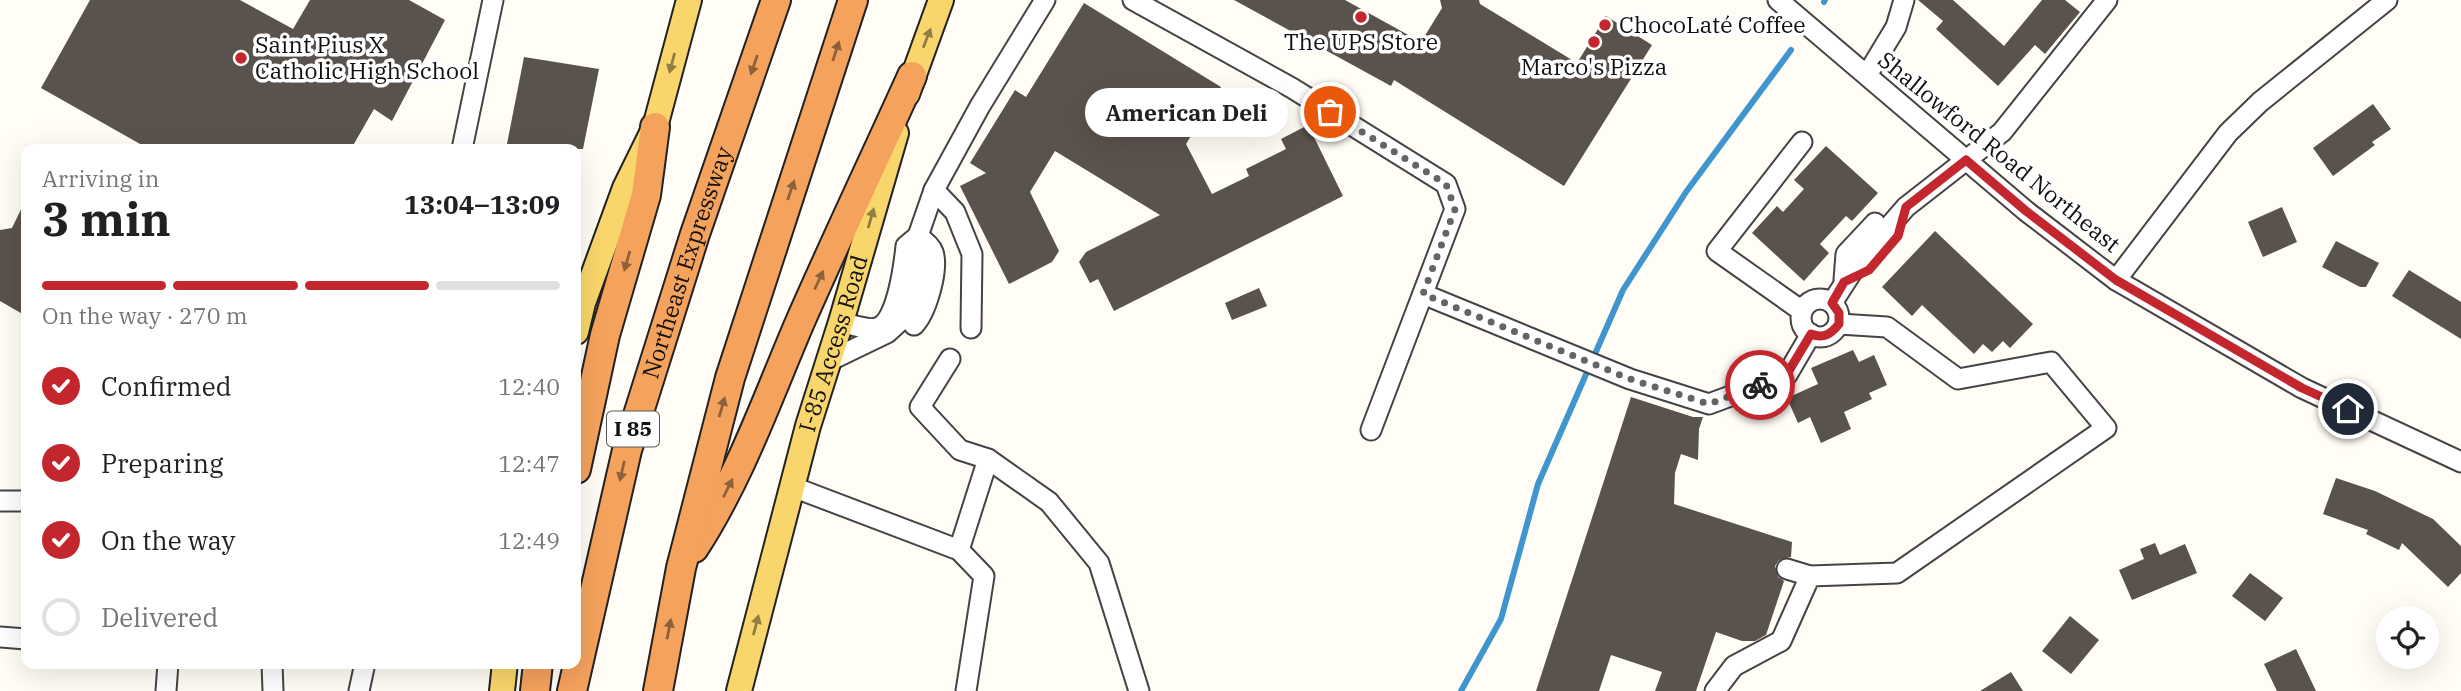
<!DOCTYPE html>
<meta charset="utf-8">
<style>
body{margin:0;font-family:"IBM Plex Serif",serif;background:#f2f2f2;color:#202124;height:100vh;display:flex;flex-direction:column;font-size:26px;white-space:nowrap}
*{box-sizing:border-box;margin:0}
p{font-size:23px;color:#757577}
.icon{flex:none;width:38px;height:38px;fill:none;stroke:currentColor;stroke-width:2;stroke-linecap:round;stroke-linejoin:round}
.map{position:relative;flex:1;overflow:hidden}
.side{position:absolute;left:21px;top:144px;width:560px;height:525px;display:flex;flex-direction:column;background:#fff;border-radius:14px;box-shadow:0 7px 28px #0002}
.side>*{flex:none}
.fabs{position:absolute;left:2376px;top:606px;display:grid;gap:14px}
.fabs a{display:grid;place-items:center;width:63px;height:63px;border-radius:50%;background:#fff;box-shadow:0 7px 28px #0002;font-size:35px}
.pin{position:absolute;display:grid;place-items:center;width:60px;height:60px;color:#fff;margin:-30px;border:4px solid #fff;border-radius:50%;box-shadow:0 2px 7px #0007}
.courier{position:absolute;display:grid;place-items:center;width:70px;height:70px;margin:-35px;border:5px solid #c4262e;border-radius:50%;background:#fff;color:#222;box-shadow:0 2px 9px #0007}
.bubble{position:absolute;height:49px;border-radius:24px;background:#fff;box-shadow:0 7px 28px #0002;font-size:23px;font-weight:700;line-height:49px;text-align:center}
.summary em{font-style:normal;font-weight:700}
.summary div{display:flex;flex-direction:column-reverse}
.summary{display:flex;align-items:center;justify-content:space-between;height:119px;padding:0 21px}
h1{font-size:46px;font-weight:700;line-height:52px}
.bar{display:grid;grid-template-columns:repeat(4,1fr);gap:10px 7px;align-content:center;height:84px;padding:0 21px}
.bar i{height:9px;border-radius:5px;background:#e0e0e0}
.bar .on{background:#c4262e}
.bar p{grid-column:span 4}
ol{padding:0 21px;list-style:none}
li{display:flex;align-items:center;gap:21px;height:77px}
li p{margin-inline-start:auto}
li .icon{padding:7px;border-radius:50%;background:#c4262e;color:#fff;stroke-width:4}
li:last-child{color:#757577}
li i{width:38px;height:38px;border:4px solid #e0e0e0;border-radius:50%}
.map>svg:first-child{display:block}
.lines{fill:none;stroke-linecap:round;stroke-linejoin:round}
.stream{stroke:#3f96cf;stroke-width:6}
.building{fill:#5a524d}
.minor-casing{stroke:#444;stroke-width:23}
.major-casing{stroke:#222;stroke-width:28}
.highway-casing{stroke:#222;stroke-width:32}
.minor{stroke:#fff;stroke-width:19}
.major{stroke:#f9d66b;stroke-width:24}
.highway{stroke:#f5a25d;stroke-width:28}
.oneway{fill:#917d42}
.oneway2{fill:#8e613b}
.done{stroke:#646461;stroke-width:7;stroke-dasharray:0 12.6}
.route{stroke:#c4262e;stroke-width:9}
.poi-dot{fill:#c4262e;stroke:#fff;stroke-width:2.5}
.labels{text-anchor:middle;stroke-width:7;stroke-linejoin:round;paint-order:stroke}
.shield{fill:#fff;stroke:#585858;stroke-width:2}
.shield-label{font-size:21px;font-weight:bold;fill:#111}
.poi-label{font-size:23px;fill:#111;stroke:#fff;text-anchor:start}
.street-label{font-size:23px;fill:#111;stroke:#fff}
</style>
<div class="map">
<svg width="2461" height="691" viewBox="0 0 2461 691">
<rect width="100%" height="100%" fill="#fffdf5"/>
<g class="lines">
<g class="stream">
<path d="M 1824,2 L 1825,0"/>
<path d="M 1461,691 L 1501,619 L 1538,484 L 1623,290 L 1686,192 L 1791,50"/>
</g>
</g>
<g class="building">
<path d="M 90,0 L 240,0 L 293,29 L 310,0 L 409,0 L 445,20 L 392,121 L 374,109 L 351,149 L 149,149 L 41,88 Z"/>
<path d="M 1234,0 L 1345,0 L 1421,42 L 1442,8 L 1440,0 L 1479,0 L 1480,4 L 1577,63 L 1606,16 L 1652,45 L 1564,186 L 1394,80 L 1391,86 Z"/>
<path d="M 1918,0 L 1953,0 L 2004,46 L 2042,0 L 2065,0 L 2080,12 L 2045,54 L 2035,45 L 1998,86 L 1936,29 L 1943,21 Z"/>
<path d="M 1084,3 L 1221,87 L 1186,144 L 1212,194 L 1249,176 L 1246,169 L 1286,149 L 1281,139 L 1308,125 L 1343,196 L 1114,311 L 1098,279 L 1090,283 L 1079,262 L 1086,252 L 1160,215 L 1055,151 L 1030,192 L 1059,251 L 1052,262 L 1009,284 L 960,186 L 986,173 L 970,163 L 1015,90 L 1026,97 Z"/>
<path d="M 524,57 L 599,69 L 583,149 L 506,149 Z"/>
<path d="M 2373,104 L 2391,129 L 2372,142 L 2375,145 L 2333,176 L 2313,148 Z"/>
<path d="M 1826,146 L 1878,193 L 1852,221 L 1846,216 L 1820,244 L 1829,253 L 1804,281 L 1752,233 L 1777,206 L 1783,212 L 1804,189 L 1794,180 Z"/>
<path d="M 26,199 L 26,316 L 0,301 L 0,230 L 12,228 Z"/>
<path d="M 2282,207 L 2297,242 L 2263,257 L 2248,222 Z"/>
<path d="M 1935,231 L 2033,324 L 2010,348 L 2003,341 L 1992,352 L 1983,344 L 1974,354 L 1922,305 L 1912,316 L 1882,287 Z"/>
<path d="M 2336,241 L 2379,263 L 2366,287 L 2360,287 L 2322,267 Z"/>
<path d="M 2409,270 L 2461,302 L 2461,339 L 2392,296 Z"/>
<path d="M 1259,288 L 1267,306 L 1232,320 L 1225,303 Z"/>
<path d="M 1853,350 L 1859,362 L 1874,355 L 1887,385 L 1869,393 L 1872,399 L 1844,412 L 1851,429 L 1821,443 L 1810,417 L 1798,423 L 1787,398 L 1818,384 L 1811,368 Z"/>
<path d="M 1631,397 L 1693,417 L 1703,417 L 1699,429 L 1698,460 L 1681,454 L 1675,473 L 1674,504 L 1792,542 L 1791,557 L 1779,560 L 1775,566 L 1778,577 L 1784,581 L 1766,635 L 1755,641 L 1742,641 L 1716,632 L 1696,691 L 1655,691 L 1662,672 L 1611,655 L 1599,691 L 1536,691 Z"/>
<path d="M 2336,478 L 2375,491 L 2433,519 L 2461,546 L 2461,573 L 2448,587 L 2402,543 L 2399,550 L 2366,534 L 2368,530 L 2323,514 Z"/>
<path d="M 2155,543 L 2160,555 L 2185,544 L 2197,573 L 2132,600 L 2119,570 L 2144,559 L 2140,549 Z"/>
<path d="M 2250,573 L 2283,598 L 2265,621 L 2232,596 Z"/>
<path d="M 2070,616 L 2099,640 L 2071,674 L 2042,651 Z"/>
<path d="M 2296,649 L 2316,691 L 2277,691 L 2264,664 Z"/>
<path d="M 2011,672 L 2023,691 L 1980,691 Z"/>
</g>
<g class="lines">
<g class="minor-casing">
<g id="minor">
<path d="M 1133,0 L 1292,88 L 1446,184 L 1455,209 L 1371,430"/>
<path d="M 1778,0 L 2026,211 L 2116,280 L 2302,388 L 2461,462"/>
<path d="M 1867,75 L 1896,27 L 1904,0"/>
<path d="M 1802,142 L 1717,251 L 1802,311"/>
<path d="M 462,149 L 493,0"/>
<path d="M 934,190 L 955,212 L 972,254 L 971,328"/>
<path d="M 1844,280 L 1846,254 L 1875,223"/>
<path d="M 2116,280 L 2228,133 L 2260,102 L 2387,0"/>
<path d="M 1423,294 L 1630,379 L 1709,404 L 1787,375 L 1811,334"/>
<circle cx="1820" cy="318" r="19"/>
<path d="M 1832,303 L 1859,261 L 1906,207 L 2002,132 L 2107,0"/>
<path d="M 841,322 C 851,324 869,332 879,327 C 897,320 904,265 906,246 L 918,236"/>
<path d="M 914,325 C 926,313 939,270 933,252 C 931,246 924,241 918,236"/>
<path d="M 950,359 L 920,407 L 960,450 L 988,459 L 1049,502 L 1099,563 L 1139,691"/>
<path d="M 829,361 L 887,333 L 910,312 L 920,258 L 918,236 L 934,190 L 980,106 L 1045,0"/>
<path d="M 793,487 L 959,550 L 984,576 L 966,691"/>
<path d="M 0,501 L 26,501"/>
<path d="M 959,550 L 988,459"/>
<path d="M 1787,569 L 1810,576"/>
<path d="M 0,637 L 26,639"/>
<path d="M 272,663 L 273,691"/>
<path d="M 166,691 L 168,663"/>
<path d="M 359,691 L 365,663"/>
<path d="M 1715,691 L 1734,666 L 1781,641 L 1810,576 L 1897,573 L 2106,428 L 2051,362 L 1958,379 L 1887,327 L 1839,324"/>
</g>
</g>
<g class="major-casing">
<g id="major">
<path d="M 907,94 L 941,0"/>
<path d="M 576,332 L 583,303 L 625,188 L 655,127 L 689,0"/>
<path d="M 502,691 L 505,663"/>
<path id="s1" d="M 739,691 L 808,426 L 841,322 L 896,133"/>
</g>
</g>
<g class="highway-casing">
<g id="highway">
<path d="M 576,469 L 605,335 L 646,195 L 655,127"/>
<path d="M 694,548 C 740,477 767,399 800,322 C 836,240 875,158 912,76"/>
<path d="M 535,691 L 538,663"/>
<path id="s2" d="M 572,691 L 627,450 L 695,234 L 776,0"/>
<path d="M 658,691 L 681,568 L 730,378 L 853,0"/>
</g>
</g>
<use href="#minor" class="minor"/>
<use href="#major" class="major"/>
<use href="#highway" class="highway"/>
</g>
<defs><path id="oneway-solid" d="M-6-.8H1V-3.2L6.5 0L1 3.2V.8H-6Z" transform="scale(1.75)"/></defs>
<g class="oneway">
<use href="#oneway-solid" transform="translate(927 38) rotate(-69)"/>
<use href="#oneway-solid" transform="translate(672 63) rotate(105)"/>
<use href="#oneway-solid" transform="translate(871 218) rotate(-74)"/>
<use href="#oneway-solid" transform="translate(756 625) rotate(-75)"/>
</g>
<g class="oneway2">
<use href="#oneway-solid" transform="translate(836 51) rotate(-72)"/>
<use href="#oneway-solid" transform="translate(754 65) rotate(109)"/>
<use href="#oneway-solid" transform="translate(791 190) rotate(-71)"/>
<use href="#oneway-solid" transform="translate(627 261) rotate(106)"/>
<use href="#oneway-solid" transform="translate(819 280) rotate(-65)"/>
<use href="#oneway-solid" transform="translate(722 407) rotate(-74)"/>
<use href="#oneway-solid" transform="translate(622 471) rotate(103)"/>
<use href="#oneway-solid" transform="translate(728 488) rotate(-63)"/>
<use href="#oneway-solid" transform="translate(669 629) rotate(-79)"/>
</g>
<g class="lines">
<path class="done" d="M 1330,112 L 1446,184 L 1455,209 L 1423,294 L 1630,379 L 1709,404 L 1760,385"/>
<path class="route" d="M 1760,385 L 1787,374 L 1811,334 C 1824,339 1831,334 1839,324 L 1839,313 L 1832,303 L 1844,282 L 1869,270 L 1898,236 L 1906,207 L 1966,160 L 2026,211 L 2116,280 L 2302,388 L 2348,409"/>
</g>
<g class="poi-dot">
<circle cx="1361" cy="17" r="7"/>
<circle cx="1605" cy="25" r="7"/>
<circle cx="1594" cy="42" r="7"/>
<circle cx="241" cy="58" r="7"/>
</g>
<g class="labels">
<rect class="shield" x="607" y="411.5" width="52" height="35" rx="5"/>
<g class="shield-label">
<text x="633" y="436">I 85</text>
</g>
<g class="poi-label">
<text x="1619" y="33">ChocoLaté Coffee</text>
<text x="1361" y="50" text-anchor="middle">The UPS Store</text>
<text x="255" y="53">Saint Pius X<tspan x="255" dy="26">Catholic High School</tspan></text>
<text x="1594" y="75" text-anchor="middle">Marco's Pizza</text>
</g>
<g class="street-label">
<text transform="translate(1999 152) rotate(39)" y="8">Shallowford Road Northeast</text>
<text dy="8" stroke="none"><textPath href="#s2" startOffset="444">Northeast Expressway</textPath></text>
<text dy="8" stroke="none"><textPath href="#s1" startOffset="360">I-85 Access Road</textPath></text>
</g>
</g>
</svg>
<div class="fabs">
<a><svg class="icon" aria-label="locate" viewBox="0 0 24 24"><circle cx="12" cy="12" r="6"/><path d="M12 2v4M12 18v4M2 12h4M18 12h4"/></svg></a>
</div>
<div class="pin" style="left:1330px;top:112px;background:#ea580c"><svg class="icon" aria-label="bag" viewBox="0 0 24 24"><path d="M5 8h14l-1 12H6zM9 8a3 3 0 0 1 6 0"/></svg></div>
<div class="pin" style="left:2348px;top:409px;background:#1f2937"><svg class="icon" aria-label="home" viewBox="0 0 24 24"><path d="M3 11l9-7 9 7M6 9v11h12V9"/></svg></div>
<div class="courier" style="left:1760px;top:385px"><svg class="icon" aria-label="bike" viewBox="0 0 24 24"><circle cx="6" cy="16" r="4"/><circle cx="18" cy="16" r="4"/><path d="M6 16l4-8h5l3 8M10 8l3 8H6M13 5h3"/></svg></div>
<div class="bubble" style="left:1085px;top:88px;width:203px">American Deli</div>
<section class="side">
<div class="summary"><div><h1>3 min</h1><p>Arriving in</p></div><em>13:04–13:09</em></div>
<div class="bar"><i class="on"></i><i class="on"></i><i class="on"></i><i></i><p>On the way · 270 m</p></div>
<ol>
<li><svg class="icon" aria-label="check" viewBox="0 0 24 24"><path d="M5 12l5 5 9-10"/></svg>Confirmed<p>12:40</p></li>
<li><svg class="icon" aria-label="check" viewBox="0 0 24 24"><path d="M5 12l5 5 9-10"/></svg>Preparing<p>12:47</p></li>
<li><svg class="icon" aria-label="check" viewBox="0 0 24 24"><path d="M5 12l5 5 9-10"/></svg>On the way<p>12:49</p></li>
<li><i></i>Delivered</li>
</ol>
</section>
</div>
